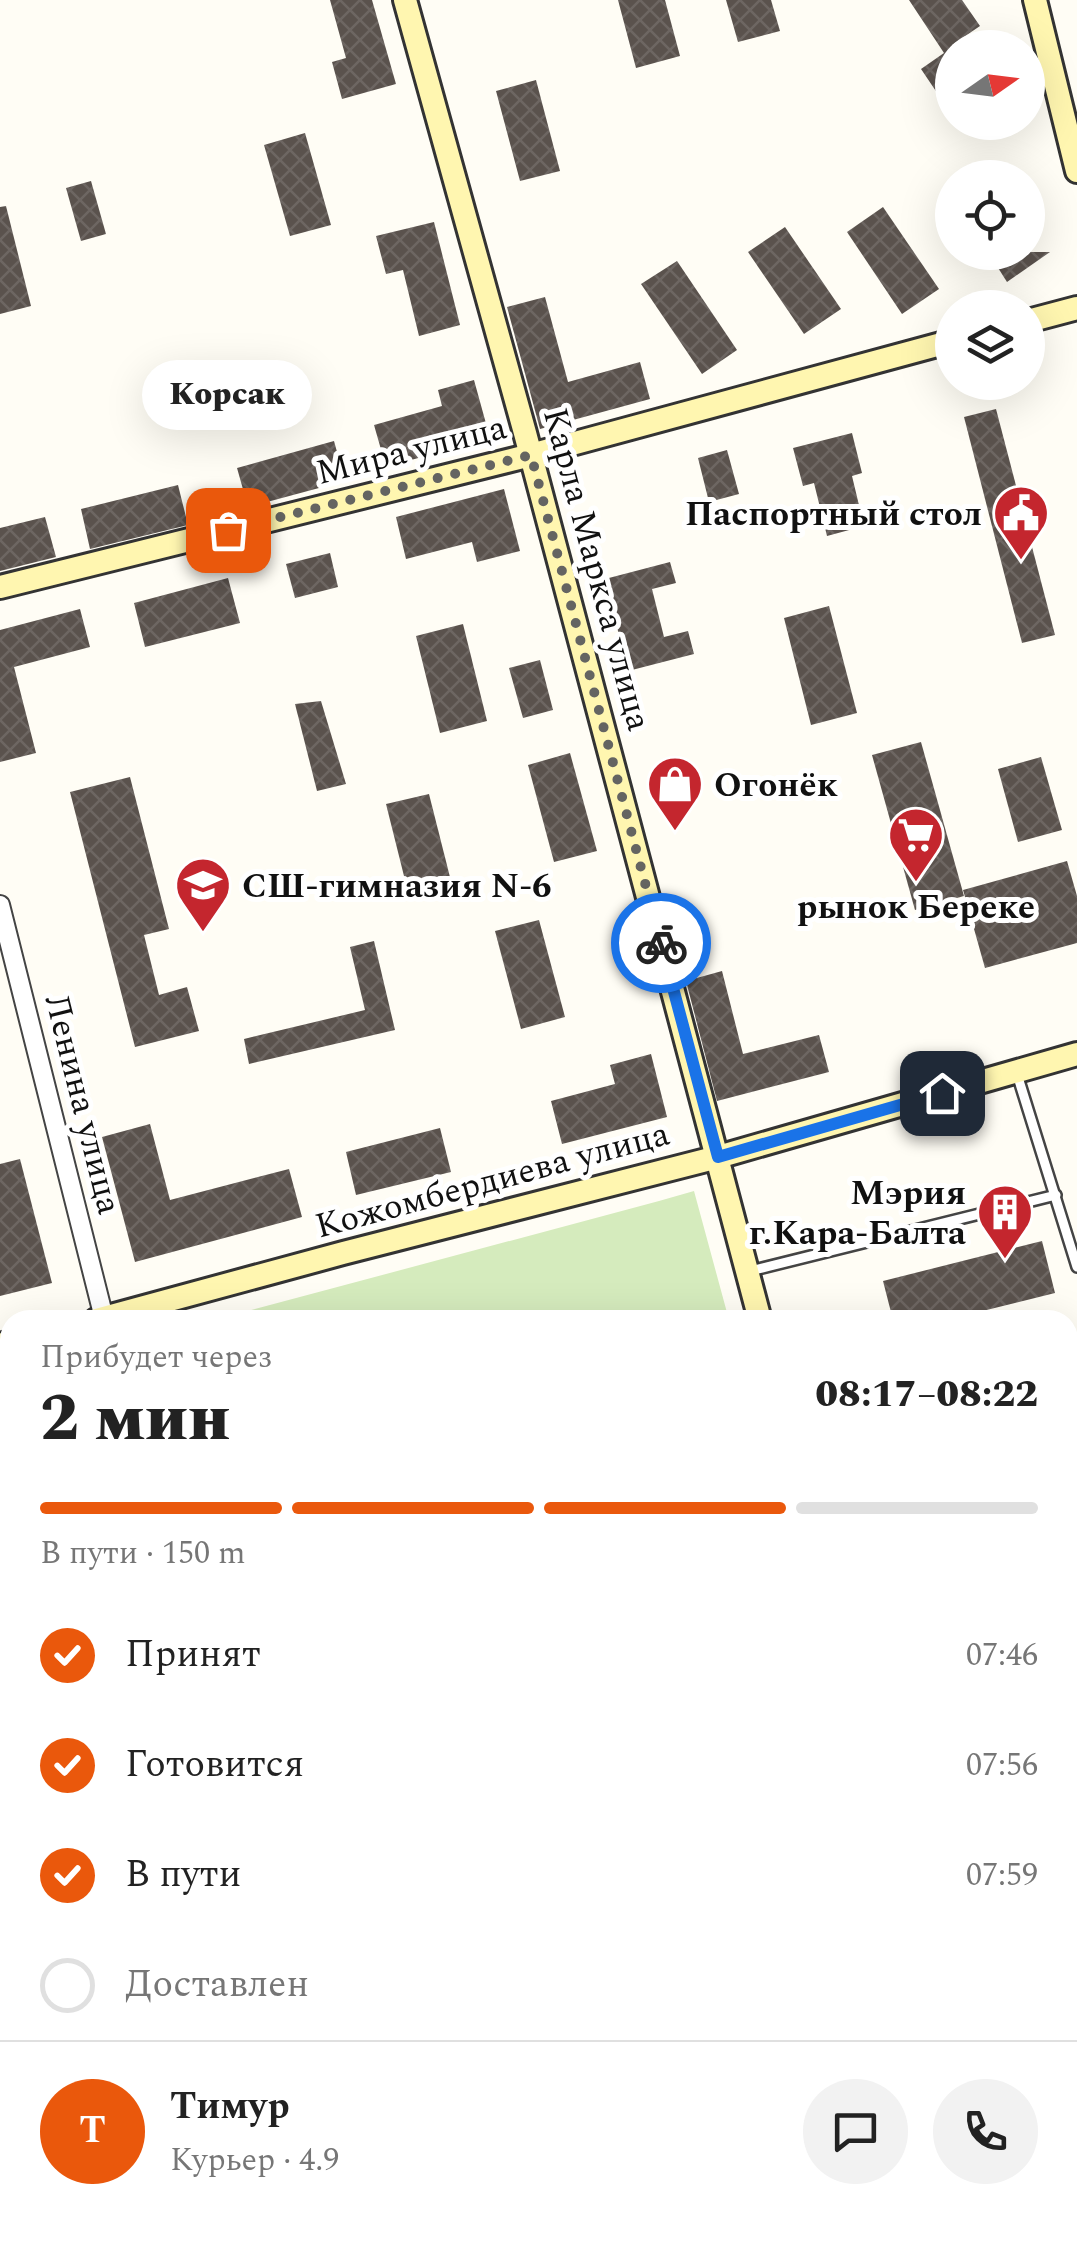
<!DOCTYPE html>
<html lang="ru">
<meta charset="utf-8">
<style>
body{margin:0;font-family:Spectral,serif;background:#f2f2f2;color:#222;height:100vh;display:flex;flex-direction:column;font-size:38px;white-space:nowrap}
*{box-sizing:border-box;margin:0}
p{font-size:32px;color:#767676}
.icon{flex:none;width:55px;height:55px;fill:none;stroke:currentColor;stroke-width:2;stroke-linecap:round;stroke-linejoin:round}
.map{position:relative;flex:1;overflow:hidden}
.sheet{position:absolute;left:0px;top:1310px;width:1078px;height:932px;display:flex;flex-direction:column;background:#fff;border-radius:30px 30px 0 0;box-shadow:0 10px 40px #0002}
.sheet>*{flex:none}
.needle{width:65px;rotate:76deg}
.controls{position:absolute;left:935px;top:30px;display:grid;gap:20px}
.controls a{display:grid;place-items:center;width:110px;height:110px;border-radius:50%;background:#fff;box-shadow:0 10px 40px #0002;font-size:50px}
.pin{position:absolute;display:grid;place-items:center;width:85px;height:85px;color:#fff;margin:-42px;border-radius:20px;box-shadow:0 5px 15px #0006}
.courier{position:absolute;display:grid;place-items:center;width:100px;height:100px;margin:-50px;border:8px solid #1a73e8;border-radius:50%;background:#fff;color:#222;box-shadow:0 2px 12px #0007}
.bubble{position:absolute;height:70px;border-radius:35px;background:#fff;box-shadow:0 10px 40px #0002;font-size:32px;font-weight:800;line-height:70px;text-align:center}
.head em{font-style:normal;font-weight:800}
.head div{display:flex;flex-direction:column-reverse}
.head{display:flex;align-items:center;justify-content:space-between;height:170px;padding:0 40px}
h1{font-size:65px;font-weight:800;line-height:75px}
.bar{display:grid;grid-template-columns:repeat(4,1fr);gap:15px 10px;align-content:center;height:120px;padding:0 40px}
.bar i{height:12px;border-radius:8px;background:#e0e0e0}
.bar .active{background:#ea580c}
.bar p{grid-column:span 4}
.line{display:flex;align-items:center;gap:25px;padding:0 40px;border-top:2px solid #e0e0e0}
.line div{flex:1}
.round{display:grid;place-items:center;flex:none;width:105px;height:105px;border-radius:52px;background:#f2f2f2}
ol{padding:0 40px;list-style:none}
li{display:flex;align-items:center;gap:30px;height:110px}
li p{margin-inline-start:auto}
li .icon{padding:10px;border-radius:50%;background:#ea580c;color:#fff;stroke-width:4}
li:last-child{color:#767676}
li i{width:55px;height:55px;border:5px solid #e0e0e0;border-radius:50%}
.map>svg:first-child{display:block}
.park{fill:#d5ebbd}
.building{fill:url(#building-cross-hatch)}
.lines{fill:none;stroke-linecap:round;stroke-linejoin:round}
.lane-casing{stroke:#444;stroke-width:14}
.street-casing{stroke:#444;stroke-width:22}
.secondary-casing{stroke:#333;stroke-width:28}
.path{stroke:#333;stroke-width:4;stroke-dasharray:10 5;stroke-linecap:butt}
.lane{stroke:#fff;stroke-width:9}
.street{stroke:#fff;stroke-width:18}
.secondary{stroke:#fff6b0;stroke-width:22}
.done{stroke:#646461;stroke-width:10;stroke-dasharray:0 18}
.route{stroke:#1a73e8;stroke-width:12}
.labels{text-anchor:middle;stroke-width:10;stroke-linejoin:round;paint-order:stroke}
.street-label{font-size:35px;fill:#111;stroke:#fff}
.poi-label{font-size:35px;font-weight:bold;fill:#111;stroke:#fff;text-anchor:end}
</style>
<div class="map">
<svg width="1077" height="2241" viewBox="0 0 1077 2241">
<defs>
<pattern id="building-cross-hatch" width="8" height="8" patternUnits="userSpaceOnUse" patternTransform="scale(2.5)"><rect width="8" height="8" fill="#5a524d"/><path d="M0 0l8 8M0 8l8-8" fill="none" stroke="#6d6662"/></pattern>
</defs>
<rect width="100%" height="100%" fill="#fffdf5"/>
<g class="park">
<path d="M 694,1191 L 729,1320 L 214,1320 L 659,1201 Z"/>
<path d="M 10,1359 L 10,1914 L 0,1918 L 0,1361 Z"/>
<path d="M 489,2232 L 491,2241 L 159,2241 L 156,2233 Z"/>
</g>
<g class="building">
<path d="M 330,0 L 372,0 L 396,84 L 342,99 L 332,62 L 346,58 Z"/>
<path d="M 618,0 L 665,0 L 680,56 L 636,68 Z"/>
<path d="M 726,0 L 771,0 L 780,31 L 738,42 Z"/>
<path d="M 909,0 L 962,0 L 980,26 L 952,45 L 952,115 L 921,69 L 944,53 Z"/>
<path d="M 536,80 L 560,171 L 520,181 L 496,91 Z"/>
<path d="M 305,133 L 331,225 L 290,236 L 264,145 Z"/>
<path d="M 91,181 L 106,234 L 81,241 L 66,188 Z"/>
<path d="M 6,206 L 31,306 L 0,314 L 0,207 Z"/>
<path d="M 883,207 L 939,289 L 902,314 L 847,232 Z"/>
<path d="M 434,222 L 460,325 L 419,336 L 403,270 L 386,274 L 376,236 Z"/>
<path d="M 785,227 L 841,309 L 804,334 L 748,252 Z"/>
<path d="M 988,252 L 1050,252 L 1007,282 Z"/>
<path d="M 677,261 L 737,350 L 702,374 L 641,284 Z"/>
<path d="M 545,297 L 568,382 L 640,362 L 650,399 L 540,429 L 507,307 Z"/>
<path d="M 474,380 L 490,438 L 386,467 L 374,425 L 442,406 L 438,390 Z"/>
<path d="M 996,409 L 1055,635 L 1022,643 L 964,417 Z"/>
<path d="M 852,433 L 862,473 L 852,476 L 864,526 L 827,536 L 814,483 L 803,486 L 793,448 Z"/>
<path d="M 334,441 L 345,481 L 248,507 L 237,468 Z"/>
<path d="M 727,450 L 739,494 L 709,502 L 698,458 Z"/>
<path d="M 178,485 L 188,525 L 90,549 L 81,509 Z"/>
<path d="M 504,489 L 520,551 L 477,562 L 472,542 L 406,559 L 396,517 Z"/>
<path d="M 45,517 L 56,557 L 0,571 L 0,528 Z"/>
<path d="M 330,553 L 338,587 L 295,598 L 286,564 Z"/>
<path d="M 670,562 L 676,583 L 652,589 L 664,637 L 688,631 L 694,654 L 628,671 L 605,579 Z"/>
<path d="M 228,578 L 240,623 L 145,647 L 134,603 Z"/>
<path d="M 829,606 L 857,713 L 811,725 L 784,618 Z"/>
<path d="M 80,609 L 90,647 L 14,667 L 36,753 L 0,762 L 0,630 Z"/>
<path d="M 463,624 L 487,721 L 440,733 L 416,636 Z"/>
<path d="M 540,660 L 553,710 L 523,718 L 509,668 Z"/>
<path d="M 321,701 L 346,784 L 317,791 L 295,704 Z"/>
<path d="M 921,742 L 964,896 L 915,910 L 872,755 Z"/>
<path d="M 570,753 L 597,851 L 554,862 L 528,765 Z"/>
<path d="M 1041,757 L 1062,830 L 1018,842 L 998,769 Z"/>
<path d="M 130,777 L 169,929 L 144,935 L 159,995 L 187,987 L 199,1031 L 135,1047 L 70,792 Z"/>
<path d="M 429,794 L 453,889 L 410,900 L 386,804 Z"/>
<path d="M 1067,861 L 1077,896 L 1077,943 L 985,968 L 963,890 Z"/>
<path d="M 539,920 L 565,1017 L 521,1029 L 495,931 Z"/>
<path d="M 374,941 L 395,1030 L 249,1064 L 244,1039 L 365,1010 L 350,947 Z"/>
<path d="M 722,971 L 743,1054 L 819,1035 L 829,1072 L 717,1101 L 686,981 Z"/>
<path d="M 651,1054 L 667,1117 L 562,1144 L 551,1101 L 615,1084 L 610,1065 Z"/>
<path d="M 150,1124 L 170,1200 L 289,1169 L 302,1217 L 135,1262 L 102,1137 Z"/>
<path d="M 440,1128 L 451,1172 L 356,1195 L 346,1152 Z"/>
<path d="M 20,1159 L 52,1283 L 0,1296 L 0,1164 Z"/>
<path d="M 1042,1241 L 1055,1293 L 946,1320 L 893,1320 L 883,1281 Z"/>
</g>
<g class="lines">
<g class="lane-casing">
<g id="lane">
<path d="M 1017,1074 L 1077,1267"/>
<path d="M 750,1271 L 1056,1195"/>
<path d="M 1068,1729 L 1077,1727"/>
<path d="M 1068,2185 L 1077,2182"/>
<path d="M 183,2232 L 185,2241"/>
<path d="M 532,2232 L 535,2241"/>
</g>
</g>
<g class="street-casing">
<path id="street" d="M 0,905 L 104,1318"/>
</g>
<g class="secondary-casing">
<g id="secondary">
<path d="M 405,0 L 525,433 L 760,1320"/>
<path d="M 1035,0 L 1077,171"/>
<path d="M 1028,321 L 1077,308"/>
<path d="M 0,587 L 531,455 L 952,341"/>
<path d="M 96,1320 L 343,1253 L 718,1157 L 1077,1054"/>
<path d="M 0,1345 L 10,1342"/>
<path d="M 1064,2232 L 1072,2241"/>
</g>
</g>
<path class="path" d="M 0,1505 L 10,1490"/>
<use href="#lane" class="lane"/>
<use href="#street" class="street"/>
<use href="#secondary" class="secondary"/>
</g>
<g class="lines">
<path class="done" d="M 228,530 L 531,455 L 661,943"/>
<path class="route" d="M 661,943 L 718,1157 L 942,1093"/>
</g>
<defs>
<g id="civic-pin" transform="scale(2.875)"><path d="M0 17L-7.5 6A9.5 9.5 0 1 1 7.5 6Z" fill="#c4262e" stroke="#fff"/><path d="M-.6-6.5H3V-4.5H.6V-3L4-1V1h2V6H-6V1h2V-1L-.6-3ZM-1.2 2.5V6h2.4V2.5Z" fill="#fff"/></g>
<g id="shop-pin" transform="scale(2.875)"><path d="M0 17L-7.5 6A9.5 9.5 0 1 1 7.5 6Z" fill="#c4262e" stroke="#fff"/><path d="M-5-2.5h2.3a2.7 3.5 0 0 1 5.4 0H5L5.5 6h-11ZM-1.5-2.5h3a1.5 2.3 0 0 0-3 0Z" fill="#fff"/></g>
<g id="supermarket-pin" transform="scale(2.875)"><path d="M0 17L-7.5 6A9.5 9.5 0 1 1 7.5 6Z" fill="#c4262e" stroke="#fff"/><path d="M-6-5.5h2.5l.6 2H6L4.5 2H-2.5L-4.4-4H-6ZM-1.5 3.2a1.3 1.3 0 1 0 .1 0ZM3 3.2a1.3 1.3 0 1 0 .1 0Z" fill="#fff"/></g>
<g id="school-pin" transform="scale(2.875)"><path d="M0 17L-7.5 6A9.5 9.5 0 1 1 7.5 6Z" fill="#c4262e" stroke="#fff"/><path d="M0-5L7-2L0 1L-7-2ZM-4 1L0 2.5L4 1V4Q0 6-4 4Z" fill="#fff"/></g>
<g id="building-pin" transform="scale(2.875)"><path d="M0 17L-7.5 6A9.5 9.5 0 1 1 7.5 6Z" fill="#c4262e" stroke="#fff"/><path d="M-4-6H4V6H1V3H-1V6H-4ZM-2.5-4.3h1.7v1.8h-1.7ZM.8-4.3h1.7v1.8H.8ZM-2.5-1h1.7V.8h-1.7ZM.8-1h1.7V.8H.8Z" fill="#fff"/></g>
</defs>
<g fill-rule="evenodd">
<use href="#civic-pin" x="1021" y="513"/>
<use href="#shop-pin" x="675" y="784"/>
<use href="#supermarket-pin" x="916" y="835"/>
<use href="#school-pin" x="203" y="885"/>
<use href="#building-pin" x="1005" y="1212"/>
</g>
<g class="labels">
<g class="street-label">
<text transform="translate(411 449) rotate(-14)" y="12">Мира улица</text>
<text transform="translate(598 569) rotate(75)" y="12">Карла Маркса улица</text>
<text transform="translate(84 1104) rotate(76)" y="12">Ленина улица</text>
<text transform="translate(492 1179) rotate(-15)" y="12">Кожомбердиева улица</text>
</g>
<g class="poi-label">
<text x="982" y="525">Паспортный стол</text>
<text x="714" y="796" text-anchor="start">Огонёк</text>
<text x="242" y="897" text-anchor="start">СШ-гимназия N-6</text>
<text x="916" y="918" text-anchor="middle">рынок Береке</text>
<text x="966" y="1204">Мэрия<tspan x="966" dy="40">г.Кара-Балта</tspan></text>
</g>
</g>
</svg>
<div class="controls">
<a><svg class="needle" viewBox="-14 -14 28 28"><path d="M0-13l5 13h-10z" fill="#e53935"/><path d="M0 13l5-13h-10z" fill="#767676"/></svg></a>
<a><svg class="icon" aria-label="locate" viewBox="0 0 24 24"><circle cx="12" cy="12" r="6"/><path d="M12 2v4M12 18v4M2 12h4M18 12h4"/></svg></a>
<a><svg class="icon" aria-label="layers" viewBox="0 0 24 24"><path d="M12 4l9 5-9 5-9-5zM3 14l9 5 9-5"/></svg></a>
</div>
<div class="pin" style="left:228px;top:530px;background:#ea580c"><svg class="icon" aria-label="bag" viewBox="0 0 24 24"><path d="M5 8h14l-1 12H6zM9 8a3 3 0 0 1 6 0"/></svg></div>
<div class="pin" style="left:942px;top:1093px;background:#1f2937"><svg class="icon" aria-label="home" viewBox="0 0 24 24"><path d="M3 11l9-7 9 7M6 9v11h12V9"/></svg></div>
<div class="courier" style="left:661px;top:943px"><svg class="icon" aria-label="bike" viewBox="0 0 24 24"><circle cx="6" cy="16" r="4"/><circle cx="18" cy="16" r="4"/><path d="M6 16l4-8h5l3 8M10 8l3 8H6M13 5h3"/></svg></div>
<div class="bubble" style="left:142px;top:360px;width:170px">Корсак</div>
<section class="sheet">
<div class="head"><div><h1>2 мин</h1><p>Прибудет через</p></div><em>08:17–08:22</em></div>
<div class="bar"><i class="active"></i><i class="active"></i><i class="active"></i><i></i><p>В пути · 150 m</p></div>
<ol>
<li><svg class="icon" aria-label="check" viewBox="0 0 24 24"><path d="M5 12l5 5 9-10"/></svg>Принят<p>07:46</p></li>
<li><svg class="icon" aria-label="check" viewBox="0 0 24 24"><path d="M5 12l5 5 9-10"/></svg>Готовится<p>07:56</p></li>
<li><svg class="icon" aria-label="check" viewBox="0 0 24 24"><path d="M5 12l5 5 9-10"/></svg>В пути<p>07:59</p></li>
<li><i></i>Доставлен</li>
</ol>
<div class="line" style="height:180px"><b class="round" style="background:#ea580c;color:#fff">Т</b><div><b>Тимур</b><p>Курьер · 4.9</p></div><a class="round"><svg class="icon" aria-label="chat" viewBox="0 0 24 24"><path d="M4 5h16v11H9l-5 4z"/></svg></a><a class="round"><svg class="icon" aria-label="phone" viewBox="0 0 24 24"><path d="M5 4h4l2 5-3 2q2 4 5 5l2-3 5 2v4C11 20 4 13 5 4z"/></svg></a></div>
</section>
</div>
